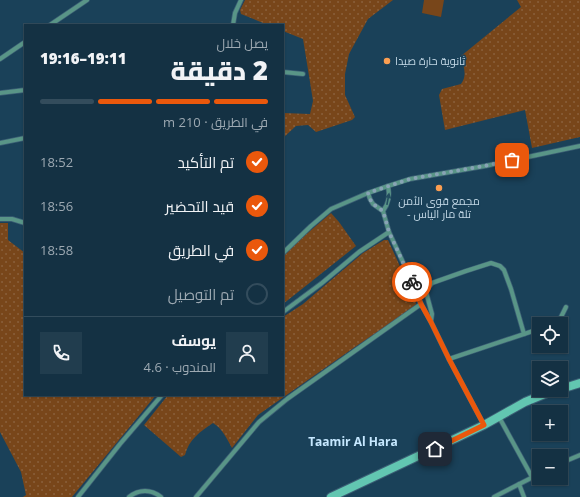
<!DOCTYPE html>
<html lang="ar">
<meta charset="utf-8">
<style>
body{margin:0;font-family:"Open Sans",Cairo,sans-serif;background:#213d4e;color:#f1f3f6;direction:rtl;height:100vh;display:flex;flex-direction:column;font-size:15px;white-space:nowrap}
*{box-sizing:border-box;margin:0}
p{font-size:13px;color:#9da9b2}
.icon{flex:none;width:22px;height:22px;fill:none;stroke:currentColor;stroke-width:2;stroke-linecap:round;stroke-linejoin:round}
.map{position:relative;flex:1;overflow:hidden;direction:ltr}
.details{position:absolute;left:24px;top:24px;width:260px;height:372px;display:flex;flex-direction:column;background:#143143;border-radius:0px;box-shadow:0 1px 3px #0004,0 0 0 1px #334c5c;direction:rtl}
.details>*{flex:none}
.buttons{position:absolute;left:532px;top:317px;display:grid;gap:8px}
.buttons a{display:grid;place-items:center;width:36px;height:36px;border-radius:0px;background:#143143;box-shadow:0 1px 3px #0004,0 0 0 1px #334c5c;font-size:20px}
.pin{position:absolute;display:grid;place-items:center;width:34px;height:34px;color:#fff;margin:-17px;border-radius:8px;box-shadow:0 2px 6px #0006}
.courier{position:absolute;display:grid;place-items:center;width:40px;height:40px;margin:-20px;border:3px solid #ea580c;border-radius:50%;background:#fff;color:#222;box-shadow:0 1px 5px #0007}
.summary em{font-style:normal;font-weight:800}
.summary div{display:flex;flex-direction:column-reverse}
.summary{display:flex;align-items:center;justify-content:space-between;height:68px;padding:0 16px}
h1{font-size:26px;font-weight:800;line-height:30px}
.bar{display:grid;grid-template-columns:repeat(4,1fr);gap:6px 4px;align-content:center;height:48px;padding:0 16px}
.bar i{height:5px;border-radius:3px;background:#334c5c}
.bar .current{background:#ea580c}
.bar p{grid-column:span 4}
.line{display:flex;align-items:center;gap:10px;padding:0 16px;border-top:1px solid #334c5c}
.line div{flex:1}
.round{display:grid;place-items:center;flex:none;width:42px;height:42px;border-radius:0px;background:#213d4e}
ol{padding:0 16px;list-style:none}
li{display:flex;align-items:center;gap:12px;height:44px}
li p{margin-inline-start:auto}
li .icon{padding:4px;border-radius:50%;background:#ea580c;color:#fff;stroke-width:4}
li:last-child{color:#9da9b2}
li i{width:22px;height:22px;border:2px solid #334c5c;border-radius:50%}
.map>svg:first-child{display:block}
.grass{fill:url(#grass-dots)}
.garden{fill:#78461a}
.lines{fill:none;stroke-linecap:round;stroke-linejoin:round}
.minor-casing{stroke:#3c5f75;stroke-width:5.5}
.secondary-casing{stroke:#3c5f75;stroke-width:10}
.minor{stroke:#599587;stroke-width:4}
.secondary{stroke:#62c6b1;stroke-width:8}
.oneway{fill:#234e60}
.done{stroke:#88a3b5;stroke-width:4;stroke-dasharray:0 7.2}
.route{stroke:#ea580c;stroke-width:5}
.poi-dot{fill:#fb9e51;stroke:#1a4159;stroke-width:1.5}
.labels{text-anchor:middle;stroke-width:3;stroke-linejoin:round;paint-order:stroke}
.poi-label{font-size:11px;fill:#c3d8e6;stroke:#1a4159;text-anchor:start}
.neighbourhood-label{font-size:12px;font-weight:bold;fill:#c6e8ff;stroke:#1a4159}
</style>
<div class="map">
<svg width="580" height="497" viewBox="0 0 580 497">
<defs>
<pattern id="grass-dots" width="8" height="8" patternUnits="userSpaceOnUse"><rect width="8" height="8" fill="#78461a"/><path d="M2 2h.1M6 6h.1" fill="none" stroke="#8a603b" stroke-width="1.8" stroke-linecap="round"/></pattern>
</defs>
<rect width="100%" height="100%" fill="#1a4159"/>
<g class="grass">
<path d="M 245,0 L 393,0 L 368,19 L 349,54 L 345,74 L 345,95 L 355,117 L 352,120 L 316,132 L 308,125 L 296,126 L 283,138 L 283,113 L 310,114 L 313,101 L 310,82 L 303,39 L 283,31 L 283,25 L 268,25 L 241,14 L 240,10 Z"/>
<path d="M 517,0 L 580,0 L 580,137 L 532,148 L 525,110 L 445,130 L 439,95 L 442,89 L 461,84 C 468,75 463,65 461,56 L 521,7 Z"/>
<path d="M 331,213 L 339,222 L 356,246 L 283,304 L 283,257 L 296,243 Z"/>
<path d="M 0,223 L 8,223 L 8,240 L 25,253 L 25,395 L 156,395 L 72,497 L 23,497 L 26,495 L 21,472 L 0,432 Z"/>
<path d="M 384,240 L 388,240 L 414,297 L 416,303 L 415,307 L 355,347 L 258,415 L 232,448 C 227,439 222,428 213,423 C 200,432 189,439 185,455 L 181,457 L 144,425 L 168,395 L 283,395 L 283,317 L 303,304 L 363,253 Z"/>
</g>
<path class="garden" d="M 424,0 L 444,0 L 441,17 L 422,13 Z"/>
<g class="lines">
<g class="minor-casing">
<g id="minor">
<path d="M 50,25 L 87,0"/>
<path d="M 233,25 L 235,13 L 241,0"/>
<path d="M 0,59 L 25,42"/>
<path d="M 283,72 L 303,74"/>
<path d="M 0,93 L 25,90"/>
<path d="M 0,143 L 25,138"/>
<path d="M 368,193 L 370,199 L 373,204 L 383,211 L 389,232 L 414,286 L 421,304 L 431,322 L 449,359 L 484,425"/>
<path d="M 383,211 C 389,203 390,196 388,186"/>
<path d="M 0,219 L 12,219 L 25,223"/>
<path d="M 283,253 L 311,226 L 331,209 L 368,193 L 388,186 L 410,179 L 485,166 L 580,146"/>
<path d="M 283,312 L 322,283 L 359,252 L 389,232"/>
<path d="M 431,321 L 432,314 L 426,292 L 428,288 L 432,283 L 466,271 L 491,263 L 500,266 L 504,270 L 511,289 L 524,334"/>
<path d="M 553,324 L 559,321 L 566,307"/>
<path d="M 449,359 L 539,329"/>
<path d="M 499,417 L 532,477"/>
<path d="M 561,463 L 580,455"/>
<path d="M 519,484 L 524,497"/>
<path d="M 78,497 L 120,444 L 162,395"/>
<path d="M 129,497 C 139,489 151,489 161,497"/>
<path d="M 196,497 L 259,422 L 287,399 L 421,304"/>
<path d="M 494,497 L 539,474"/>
</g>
</g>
<g class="secondary-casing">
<g id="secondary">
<path d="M 561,389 L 580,383"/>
<path d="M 331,497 L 484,425 L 525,402 L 547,393 L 558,390"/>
</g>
</g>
<use href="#minor" class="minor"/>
<use href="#secondary" class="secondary"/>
</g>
<defs><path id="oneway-solid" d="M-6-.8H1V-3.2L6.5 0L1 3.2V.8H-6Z"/></defs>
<use class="oneway" href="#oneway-solid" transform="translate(388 199) rotate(-79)"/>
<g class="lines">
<path class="done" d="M 412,282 L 389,232 L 383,211 L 373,204 L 370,199 L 368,193 L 410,179 L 484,166 L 512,160"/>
<path class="route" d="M 412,282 L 421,304 L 431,322 L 449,359 L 484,425 L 435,449"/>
</g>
<g class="poi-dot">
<circle cx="387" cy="61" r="4"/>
<circle cx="439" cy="188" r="4"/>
</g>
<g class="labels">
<g class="poi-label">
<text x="395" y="65">ثانوية حارة صيدا</text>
<text x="439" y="205" text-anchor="middle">مجمع قوى الأمن<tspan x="439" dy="13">- تلة مار الياس</tspan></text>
</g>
<g class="neighbourhood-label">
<text x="353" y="446">Taamir Al Hara</text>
</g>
</g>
</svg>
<div class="buttons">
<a><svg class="icon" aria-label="locate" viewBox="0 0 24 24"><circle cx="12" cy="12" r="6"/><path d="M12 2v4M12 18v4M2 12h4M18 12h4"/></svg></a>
<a><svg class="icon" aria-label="layers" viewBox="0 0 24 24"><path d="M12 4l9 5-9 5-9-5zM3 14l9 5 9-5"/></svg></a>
<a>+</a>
<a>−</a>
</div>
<div class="pin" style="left:512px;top:160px;background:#ea580c"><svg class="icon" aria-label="bag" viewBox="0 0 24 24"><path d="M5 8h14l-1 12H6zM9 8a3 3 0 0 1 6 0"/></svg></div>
<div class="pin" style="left:435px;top:449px;background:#1f2937"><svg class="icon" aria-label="home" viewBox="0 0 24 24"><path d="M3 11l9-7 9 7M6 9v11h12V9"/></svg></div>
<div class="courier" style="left:412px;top:282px"><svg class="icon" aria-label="bike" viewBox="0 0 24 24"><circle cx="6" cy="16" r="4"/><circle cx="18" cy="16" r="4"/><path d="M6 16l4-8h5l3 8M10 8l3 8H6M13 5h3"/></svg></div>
<section class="details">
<div class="summary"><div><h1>2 دقيقة</h1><p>يصل خلال</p></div><em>19:11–19:16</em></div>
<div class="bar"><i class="current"></i><i class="current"></i><i class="current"></i><i></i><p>في الطريق · 210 m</p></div>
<ol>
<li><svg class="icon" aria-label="check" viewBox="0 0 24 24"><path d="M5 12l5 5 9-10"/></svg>تم التأكيد<p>18:52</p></li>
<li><svg class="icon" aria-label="check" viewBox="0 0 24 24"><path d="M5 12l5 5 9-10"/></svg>قيد التحضير<p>18:56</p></li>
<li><svg class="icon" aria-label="check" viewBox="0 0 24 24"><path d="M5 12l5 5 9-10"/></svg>في الطريق<p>18:58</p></li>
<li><i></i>تم التوصيل</li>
</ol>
<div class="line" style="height:72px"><a class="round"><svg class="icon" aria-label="person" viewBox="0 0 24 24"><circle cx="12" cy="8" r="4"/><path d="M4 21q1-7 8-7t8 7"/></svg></a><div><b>يوسف</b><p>المندوب · 4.6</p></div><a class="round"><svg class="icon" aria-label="phone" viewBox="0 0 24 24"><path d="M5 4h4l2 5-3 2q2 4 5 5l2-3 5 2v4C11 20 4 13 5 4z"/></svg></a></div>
</section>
</div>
